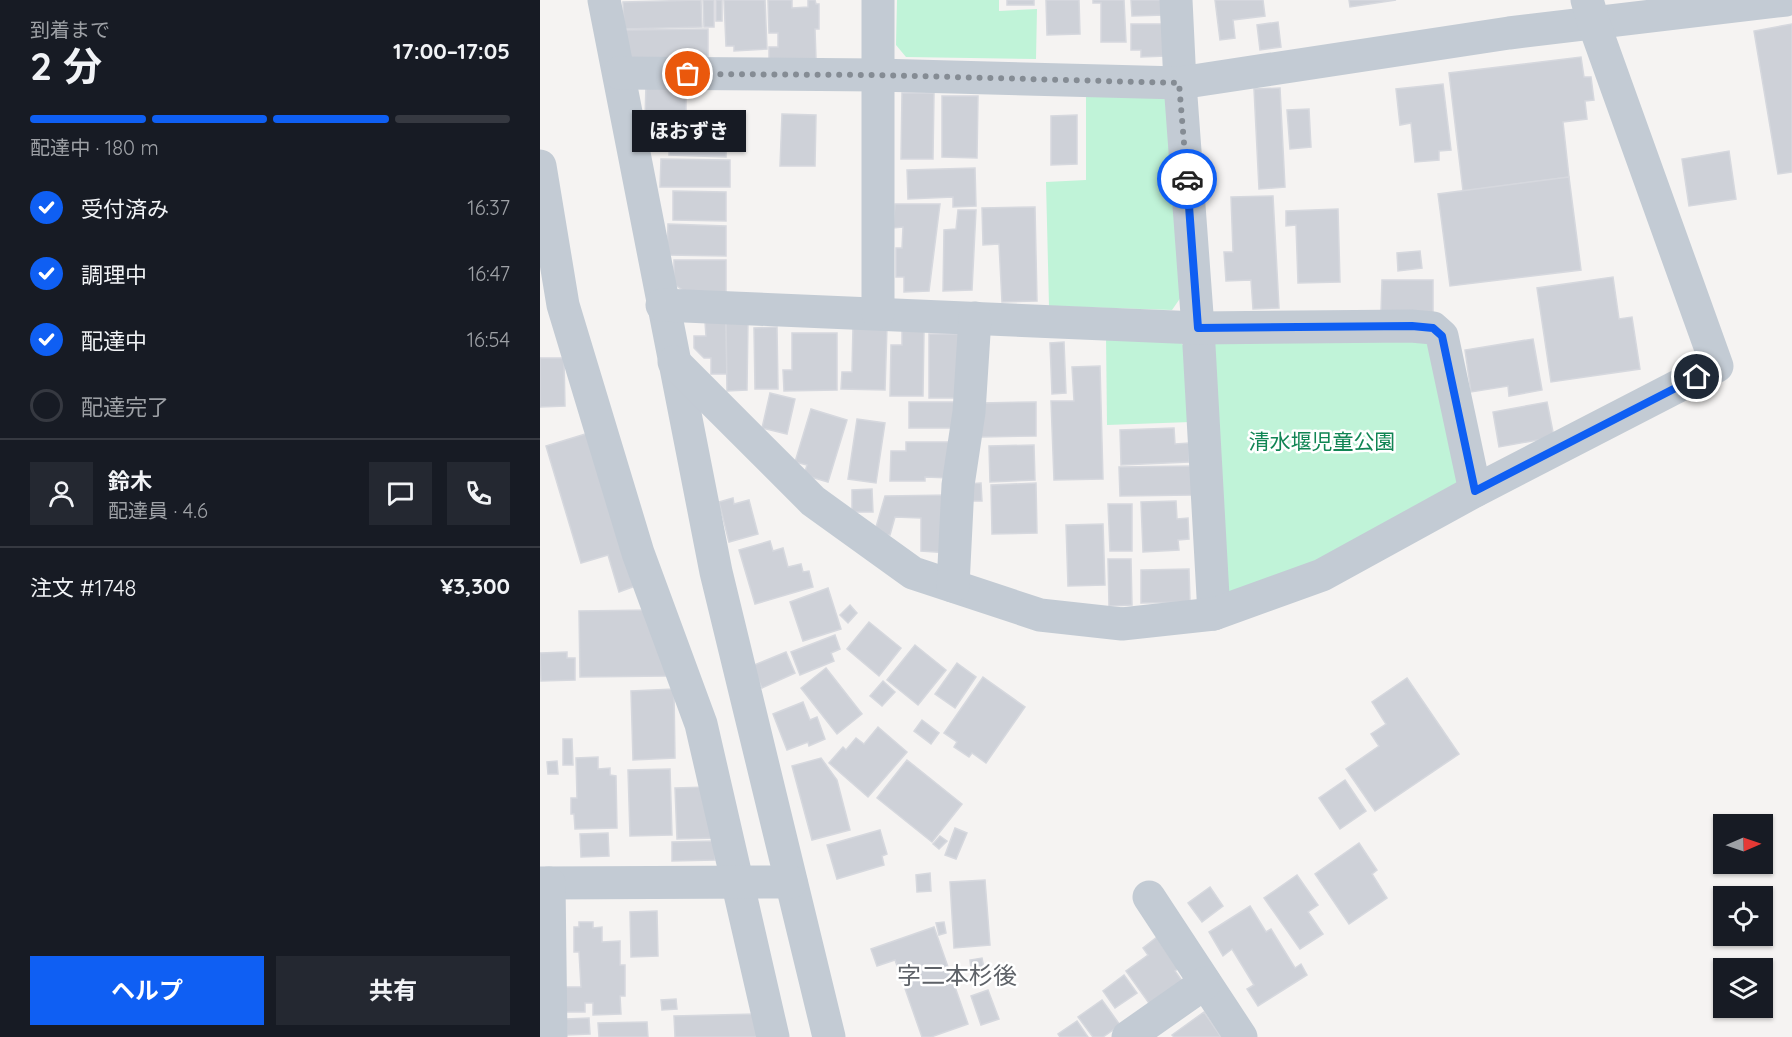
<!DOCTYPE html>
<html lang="ja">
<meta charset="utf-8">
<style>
body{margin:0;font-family:Quicksand,"Noto Sans JP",sans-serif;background:#242831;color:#f1f3f6;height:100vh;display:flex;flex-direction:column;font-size:22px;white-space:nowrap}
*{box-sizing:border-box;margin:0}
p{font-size:20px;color:#9ea1a6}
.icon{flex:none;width:33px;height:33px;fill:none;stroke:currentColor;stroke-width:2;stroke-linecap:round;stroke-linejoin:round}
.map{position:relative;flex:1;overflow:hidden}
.sheet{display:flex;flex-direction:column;background:#171b24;width:540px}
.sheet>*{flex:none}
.needle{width:39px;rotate:88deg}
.fabs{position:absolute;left:1173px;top:814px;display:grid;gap:12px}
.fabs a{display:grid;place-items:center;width:60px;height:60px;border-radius:0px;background:#171b24;box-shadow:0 2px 4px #0004;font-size:30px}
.pin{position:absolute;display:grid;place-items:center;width:51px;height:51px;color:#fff;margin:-26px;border:3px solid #fff;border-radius:50%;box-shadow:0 2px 6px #0007}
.courier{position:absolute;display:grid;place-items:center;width:60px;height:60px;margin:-30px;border:4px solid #0f5ff3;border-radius:50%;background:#fff;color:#222;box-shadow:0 2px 8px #0007}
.bubble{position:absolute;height:42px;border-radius:0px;background:#171b24;box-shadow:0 2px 4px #0004;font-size:20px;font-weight:700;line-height:42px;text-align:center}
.headline em{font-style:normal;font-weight:700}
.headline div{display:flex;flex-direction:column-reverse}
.headline{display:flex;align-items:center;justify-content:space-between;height:102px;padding:0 30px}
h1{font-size:39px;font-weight:700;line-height:45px}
.bar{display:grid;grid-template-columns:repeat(4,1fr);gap:9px 6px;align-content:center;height:72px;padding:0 30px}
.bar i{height:8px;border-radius:4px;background:#363941}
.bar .current{background:#0f5ff3}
.bar p{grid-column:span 4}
.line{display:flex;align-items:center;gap:15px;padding:0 30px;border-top:2px solid #363941}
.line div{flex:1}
.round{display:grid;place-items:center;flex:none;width:63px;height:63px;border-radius:0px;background:#242831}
ol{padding:0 30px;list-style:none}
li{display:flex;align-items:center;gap:18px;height:66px}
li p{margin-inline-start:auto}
li .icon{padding:6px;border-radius:50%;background:#0f5ff3;color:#fff;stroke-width:4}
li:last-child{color:#9ea1a6}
li i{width:33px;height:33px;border:3px solid #363941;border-radius:50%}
.cta{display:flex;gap:12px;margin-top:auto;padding:12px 30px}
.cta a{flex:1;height:69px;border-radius:0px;background:#0f5ff3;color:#fff;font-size:24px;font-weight:700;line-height:69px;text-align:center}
.cta a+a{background:#242831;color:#f1f3f6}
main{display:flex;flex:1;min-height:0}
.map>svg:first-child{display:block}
.green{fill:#c0f3d8}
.building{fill:#ced1d8;stroke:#d6d8de;stroke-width:1.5}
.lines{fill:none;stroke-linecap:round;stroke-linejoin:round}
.minor{stroke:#c3cbd4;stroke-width:33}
.done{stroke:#858c94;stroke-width:6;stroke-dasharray:0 10.8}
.route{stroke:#0f5ff3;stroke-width:8}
.labels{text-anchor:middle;stroke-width:5;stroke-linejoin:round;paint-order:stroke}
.park-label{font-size:21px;fill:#118554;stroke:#fff}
.quarter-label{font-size:24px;fill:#5e6268;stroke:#fff}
</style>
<main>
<section class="sheet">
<div class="headline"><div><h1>2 分</h1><p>到着まで</p></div><em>17:00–17:05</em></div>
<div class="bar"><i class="current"></i><i class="current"></i><i class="current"></i><i></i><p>配達中 · 180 m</p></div>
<ol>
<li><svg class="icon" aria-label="check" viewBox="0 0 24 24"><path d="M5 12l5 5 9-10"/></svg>受付済み<p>16:37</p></li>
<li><svg class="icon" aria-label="check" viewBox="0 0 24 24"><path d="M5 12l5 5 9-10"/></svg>調理中<p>16:47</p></li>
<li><svg class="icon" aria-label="check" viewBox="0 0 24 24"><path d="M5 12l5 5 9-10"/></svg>配達中<p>16:54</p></li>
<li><i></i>配達完了</li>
</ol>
<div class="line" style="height:108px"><a class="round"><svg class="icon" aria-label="person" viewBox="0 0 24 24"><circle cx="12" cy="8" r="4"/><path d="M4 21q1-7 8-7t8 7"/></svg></a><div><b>鈴木</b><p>配達員 · 4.6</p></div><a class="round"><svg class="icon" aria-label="chat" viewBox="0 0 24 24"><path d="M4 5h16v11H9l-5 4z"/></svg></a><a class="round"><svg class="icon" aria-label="phone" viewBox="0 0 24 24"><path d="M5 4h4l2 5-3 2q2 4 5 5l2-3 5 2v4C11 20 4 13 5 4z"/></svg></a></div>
<div class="line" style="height:78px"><div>注文 #1748</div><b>¥3,300</b></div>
<div class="cta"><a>ヘルプ</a><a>共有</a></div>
</section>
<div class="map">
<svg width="1252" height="1037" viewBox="0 0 1252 1037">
<rect width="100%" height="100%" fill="#f5f3f2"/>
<g class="green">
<path d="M 357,0 L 459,0 L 459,11 L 497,9 L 496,59 L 366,57 L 356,45 Z"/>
<path d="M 616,93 L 632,104 L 641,297 L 632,310 L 509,306 L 506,182 L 546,180 L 546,95 Z"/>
<path d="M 887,331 L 922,491 L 794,560 L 679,597 L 667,334 Z"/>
<path d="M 634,334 L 645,348 L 651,422 L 567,425 L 566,335 Z"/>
</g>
<g class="building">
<path d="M 161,0 L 162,27 L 84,29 L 83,2 Z"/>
<path d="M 163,0 L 174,0 L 174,27 L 164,27 Z"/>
<rect x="176" y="0" width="6" height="21"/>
<path d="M 184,0 L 225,0 L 227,49 L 194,51 L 194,46 L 186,46 Z"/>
<path d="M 228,0 L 252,0 L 252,8 L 268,7 L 268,0 L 275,0 L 276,4 L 279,4 L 279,29 L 275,29 L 276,59 L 229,70 L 229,47 L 238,47 L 238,33 L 229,33 Z"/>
<rect x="467" y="0" width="27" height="5"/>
<path d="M 506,0 L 539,0 L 540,34 L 507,35 Z"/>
<path d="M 553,0 L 584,0 L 586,42 L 561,42 L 561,3 L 553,3 Z"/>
<path d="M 591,0 L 621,0 L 625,15 L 592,16 Z"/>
<path d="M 675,0 L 723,0 L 725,16 L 693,20 L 695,38 L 680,40 Z"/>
<path d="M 809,0 L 856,0 L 810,7 Z"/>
<path d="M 738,22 L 741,47 L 720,50 L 717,25 Z"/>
<path d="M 591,24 L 625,24 L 626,56 L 601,57 L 601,50 L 591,50 Z"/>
<path d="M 1252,24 L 1252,172 L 1238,174 L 1214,31 Z"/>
<path d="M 168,29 L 168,67 L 91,67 L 85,30 Z"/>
<path d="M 1041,57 L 1044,77 L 1051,77 L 1054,100 L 1045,101 L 1047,119 L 1023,122 L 1029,177 L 923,191 L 909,73 Z"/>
<path d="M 903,84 L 911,150 L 899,151 L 899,160 L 875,162 L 871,123 L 860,125 L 856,89 Z"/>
<path d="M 106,85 L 146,85 L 146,119 L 105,119 Z"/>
<path d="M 740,88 L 745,187 L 719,189 L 714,89 Z"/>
<path d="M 362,93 L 394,93 L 393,159 L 361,159 Z"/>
<path d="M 402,96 L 438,96 L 437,158 L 402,157 Z"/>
<path d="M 769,109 L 771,147 L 750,149 L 747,110 Z"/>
<path d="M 242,114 L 276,115 L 275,166 L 240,166 Z"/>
<path d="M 537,115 L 537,164 L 511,165 L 511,116 Z"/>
<path d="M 130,125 L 187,127 L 186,157 L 129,155 Z"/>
<path d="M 1189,151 L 1196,199 L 1149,206 L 1142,159 Z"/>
<path d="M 121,159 L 190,160 L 190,187 L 120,187 Z"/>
<path d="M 435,168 L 436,206 L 413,207 L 413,197 L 368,199 L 367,170 Z"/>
<path d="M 1029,177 L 1041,270 L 910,286 L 898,194 Z"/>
<path d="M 133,191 L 186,192 L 186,221 L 133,220 Z"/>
<path d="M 733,196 L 739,308 L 713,309 L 711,280 L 686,281 L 684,252 L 693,252 L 691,197 Z"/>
<path d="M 355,204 L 400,204 L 389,291 L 364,292 L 364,277 L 356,277 L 356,248 L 362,248 L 363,227 L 353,228 Z"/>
<path d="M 495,207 L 497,301 L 462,302 L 459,244 L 443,245 L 442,208 Z"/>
<path d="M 798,209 L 800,282 L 758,283 L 756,225 L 746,226 L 746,211 Z"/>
<path d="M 418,210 L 436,210 L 432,290 L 403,291 L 404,230 L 416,229 Z"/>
<path d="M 128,224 L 186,226 L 186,256 L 127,255 Z"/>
<path d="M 880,251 L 882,268 L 858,271 L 857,253 Z"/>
<path d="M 134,260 L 186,260 L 186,294 L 150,295 L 134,284 Z"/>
<path d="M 1073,277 L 1079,319 L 1092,317 L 1100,369 L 1011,382 L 997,288 Z"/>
<path d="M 842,280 L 893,280 L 893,313 L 841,312 Z"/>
<path d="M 186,321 L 187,374 L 171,374 L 171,358 L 164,358 L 154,348 L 154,336 L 166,336 L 165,322 Z"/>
<path d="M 186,321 L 208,321 L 207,390 L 187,391 Z"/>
<path d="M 313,326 L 347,327 L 345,390 L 301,389 L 302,372 L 312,372 Z"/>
<path d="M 237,327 L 238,389 L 215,389 L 214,328 Z"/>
<path d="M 362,331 L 384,331 L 383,396 L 350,396 L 351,345 L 362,345 Z"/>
<path d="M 252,333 L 297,333 L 297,390 L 244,391 L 243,370 L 252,370 Z"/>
<rect x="389" y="334" width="34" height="64"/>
<path d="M 993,339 L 1002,390 L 969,396 L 968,386 L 931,392 L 925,350 Z"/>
<path d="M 524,342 L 526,393 L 512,394 L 510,343 Z"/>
<path d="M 0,358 L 24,358 L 25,406 L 0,407 Z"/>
<path d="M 560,366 L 563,479 L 514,480 L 511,401 L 534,401 L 532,367 Z"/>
<path d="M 230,393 L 255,399 L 247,434 L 222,428 Z"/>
<rect x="369" y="402" width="47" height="26"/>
<path d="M 496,402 L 496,436 L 441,437 L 440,403 Z"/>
<path d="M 1007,402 L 1014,437 L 959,447 L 953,412 Z"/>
<path d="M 271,409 L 307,420 L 288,482 L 264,475 L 267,465 L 255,462 Z"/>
<path d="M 317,419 L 345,423 L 336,483 L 308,479 Z"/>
<path d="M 634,428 L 635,444 L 649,443 L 649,462 L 581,465 L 580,430 Z"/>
<path d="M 52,432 L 98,585 L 79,592 L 68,555 L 41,563 L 6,446 Z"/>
<path d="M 366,442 L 410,442 L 410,478 L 385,477 L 385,481 L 350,481 L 351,451 L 366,451 Z"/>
<path d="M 494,445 L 495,480 L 450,482 L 449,446 Z"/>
<path d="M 653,466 L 653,495 L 580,496 L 579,467 Z"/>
<path d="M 441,483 L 442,501 L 427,501 L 426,484 Z"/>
<path d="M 496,483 L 497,533 L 452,534 L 451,485 Z"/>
<path d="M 332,489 L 333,512 L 312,512 L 312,490 Z"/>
<path d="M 410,495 L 409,553 L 381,551 L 381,518 L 355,517 L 350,535 L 334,534 L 345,496 Z"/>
<path d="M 193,498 L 194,504 L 209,500 L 218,534 L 189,542 L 179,502 Z"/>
<path d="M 636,501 L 637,519 L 648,518 L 649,539 L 638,540 L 639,550 L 603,552 L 601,502 Z"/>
<path d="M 568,504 L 592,504 L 592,551 L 570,551 Z"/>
<path d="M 563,524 L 565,585 L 528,586 L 526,525 Z"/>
<path d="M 230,541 L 233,551 L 243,548 L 248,567 L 261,564 L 263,572 L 269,571 L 273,587 L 215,604 L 199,550 Z"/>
<path d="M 568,559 L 591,559 L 592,605 L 569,606 Z"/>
<path d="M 649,569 L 650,602 L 601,603 L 601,570 Z"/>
<path d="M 288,588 L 301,629 L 263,641 L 250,602 Z"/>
<path d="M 310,605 L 317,613 L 308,623 L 300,615 Z"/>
<path d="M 112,610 L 125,641 L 126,676 L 40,677 L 39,611 Z"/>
<path d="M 329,622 L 361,648 L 339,676 L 307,649 Z"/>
<path d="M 295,635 L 300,649 L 291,653 L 294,661 L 260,675 L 251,652 Z"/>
<path d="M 375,645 L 406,670 L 378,705 L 347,680 Z"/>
<path d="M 27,652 L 27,658 L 35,658 L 35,680 L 1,681 L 0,653 Z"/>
<path d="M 246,652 L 255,673 L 222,688 L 212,666 Z"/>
<path d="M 417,663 L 436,677 L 415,708 L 395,694 Z"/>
<path d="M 286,668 L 322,714 L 297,734 L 261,688 Z"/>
<path d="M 443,677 L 485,707 L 446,763 L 432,753 L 429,757 L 414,747 L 417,742 L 404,733 Z"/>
<path d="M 867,678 L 919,754 L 835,811 L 806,769 L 839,746 L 831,734 L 846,724 L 832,702 Z"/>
<path d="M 343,681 L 355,692 L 342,706 L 330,696 Z"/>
<path d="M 134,689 L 135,758 L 93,760 L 91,691 Z"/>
<path d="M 263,702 L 270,720 L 277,717 L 285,739 L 269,746 L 268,742 L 247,750 L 233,714 Z"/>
<path d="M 382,720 L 399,733 L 391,744 L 374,731 Z"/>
<path d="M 338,727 L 367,752 L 328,797 L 289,763 L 303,747 L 306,750 L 316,738 L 324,744 Z"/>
<path d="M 23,739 L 32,739 L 33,765 L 23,765 Z"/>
<path d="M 58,757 L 58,769 L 70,768 L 70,775 L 76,776 L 77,828 L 35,829 L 34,814 L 31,814 L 31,798 L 37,798 L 36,758 Z"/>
<path d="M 281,758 L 297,780 L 310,830 L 272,840 L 252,766 Z"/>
<path d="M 367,760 L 422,804 L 392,842 L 337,798 Z"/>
<path d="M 17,761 L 18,774 L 8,774 L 7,762 Z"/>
<path d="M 130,769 L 132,835 L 90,836 L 88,770 Z"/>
<path d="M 805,780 L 826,811 L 800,829 L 779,798 Z"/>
<path d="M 169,787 L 176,838 L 137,839 L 135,788 Z"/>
<path d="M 415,828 L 427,833 L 416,859 L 405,855 Z"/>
<path d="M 340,830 L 347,854 L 342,856 L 344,865 L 297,879 L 287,845 Z"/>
<path d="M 68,833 L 69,856 L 41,857 L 40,834 Z"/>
<path d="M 400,836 L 407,841 L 399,849 L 393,844 Z"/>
<path d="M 175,841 L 175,860 L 132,861 L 132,842 Z"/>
<path d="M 819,843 L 837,870 L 832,874 L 847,898 L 809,924 L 775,874 Z"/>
<path d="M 390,873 L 391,891 L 377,892 L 376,875 Z"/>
<path d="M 757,875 L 778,905 L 768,912 L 783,934 L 760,949 L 724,898 Z"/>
<path d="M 445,880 L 450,945 L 414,948 L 410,882 Z"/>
<path d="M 670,887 L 683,906 L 662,922 L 648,903 Z"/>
<path d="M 710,906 L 726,932 L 731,929 L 755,968 L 761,964 L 767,975 L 718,1006 L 707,989 L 714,985 L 692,949 L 683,956 L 669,932 Z"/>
<path d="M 117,911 L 118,956 L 91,957 L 90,912 Z"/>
<path d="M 39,922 L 53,922 L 53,928 L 62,927 L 62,942 L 80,941 L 80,965 L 85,965 L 85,996 L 80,996 L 81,1014 L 53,1015 L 53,1003 L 45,1003 L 45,1012 L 24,1012 L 23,987 L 41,987 L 39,952 L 34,952 L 34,927 L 39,927 Z"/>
<path d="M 404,922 L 406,933 L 399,935 L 396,923 Z"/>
<path d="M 394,927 L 428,1024 L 391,1037 L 382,1037 L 355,960 L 337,966 L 331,949 Z"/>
<path d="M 617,937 L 639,968 L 635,971 L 643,982 L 611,1006 L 586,971 L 608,955 L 603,948 Z"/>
<path d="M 442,958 L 445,973 L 432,976 L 430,960 Z"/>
<path d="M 584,975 L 597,993 L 575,1008 L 563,991 Z"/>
<path d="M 448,990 L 459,1019 L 441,1025 L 431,996 Z"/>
<path d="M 136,999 L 137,1009 L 122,1010 L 121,1000 Z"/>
<path d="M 562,1000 L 580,1025 L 563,1037 L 553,1037 L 538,1017 Z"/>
<path d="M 664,1012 L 681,1037 L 634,1037 L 632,1035 Z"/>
<path d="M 216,1014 L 223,1037 L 135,1037 L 134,1016 Z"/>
<path d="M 49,1018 L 50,1034 L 27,1035 L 26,1019 Z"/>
<path d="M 537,1021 L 548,1037 L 520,1037 L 518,1034 Z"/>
<path d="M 107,1022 L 108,1037 L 59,1037 L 58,1023 Z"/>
</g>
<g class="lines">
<g class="minor">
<path d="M 64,0 L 176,572 L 289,1037"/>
<path d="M 636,0 L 640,83 L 658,328 L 674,614"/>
<path d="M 79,73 L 337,75 L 640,83 L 969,33 L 1246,0"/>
<path d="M 0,166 L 23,305 L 98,553 L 161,724 L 233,1037"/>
<path d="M 122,305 L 658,328 L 871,326 L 893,328 L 902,336 L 935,491"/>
<path d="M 338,313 L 338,0"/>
<path d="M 134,362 L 273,501 L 373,573 L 500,615 L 582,624 L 674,614 L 782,575 L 935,491 L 1177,366 L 1054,24 L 1047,0"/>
<path d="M 413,586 L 418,485 L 429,412 L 435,318"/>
<path d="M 0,883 L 251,882"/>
<path d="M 9,883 L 11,1037"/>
<path d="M 609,897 L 701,1037"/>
<path d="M 588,1037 L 665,983"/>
</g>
</g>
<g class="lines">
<path class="done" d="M 148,74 L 337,75 L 639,83 L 647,179"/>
<path class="route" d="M 647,179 L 658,328 L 872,326 L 893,328 L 902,336 L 935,491 L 1157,377"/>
</g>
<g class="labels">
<g class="park-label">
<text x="782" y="449">清水堰児童公園</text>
</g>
<g class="quarter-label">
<text x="417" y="984">字二本杉後</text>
</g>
</g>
</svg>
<div class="fabs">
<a><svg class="needle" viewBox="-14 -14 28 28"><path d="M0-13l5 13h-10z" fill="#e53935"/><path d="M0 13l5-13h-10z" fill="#9ea1a6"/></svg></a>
<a><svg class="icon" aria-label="locate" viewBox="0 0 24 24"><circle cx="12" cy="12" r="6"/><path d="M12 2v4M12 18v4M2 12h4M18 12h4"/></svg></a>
<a><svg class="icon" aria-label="layers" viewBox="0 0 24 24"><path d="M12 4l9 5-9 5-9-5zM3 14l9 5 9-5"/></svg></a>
</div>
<div class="pin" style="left:148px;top:74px;background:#ea580c"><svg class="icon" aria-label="bag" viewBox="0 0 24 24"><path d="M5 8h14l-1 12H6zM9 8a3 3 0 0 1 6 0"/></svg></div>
<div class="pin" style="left:1157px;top:377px;background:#1f2937"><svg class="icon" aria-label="home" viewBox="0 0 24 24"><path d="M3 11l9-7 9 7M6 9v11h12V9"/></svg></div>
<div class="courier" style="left:647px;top:179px"><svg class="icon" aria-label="car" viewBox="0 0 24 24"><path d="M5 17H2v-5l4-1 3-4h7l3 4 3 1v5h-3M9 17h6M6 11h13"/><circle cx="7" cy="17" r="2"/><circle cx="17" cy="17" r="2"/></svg></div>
<div class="bubble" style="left:92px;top:110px;width:114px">ほおずき</div>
</div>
</main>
